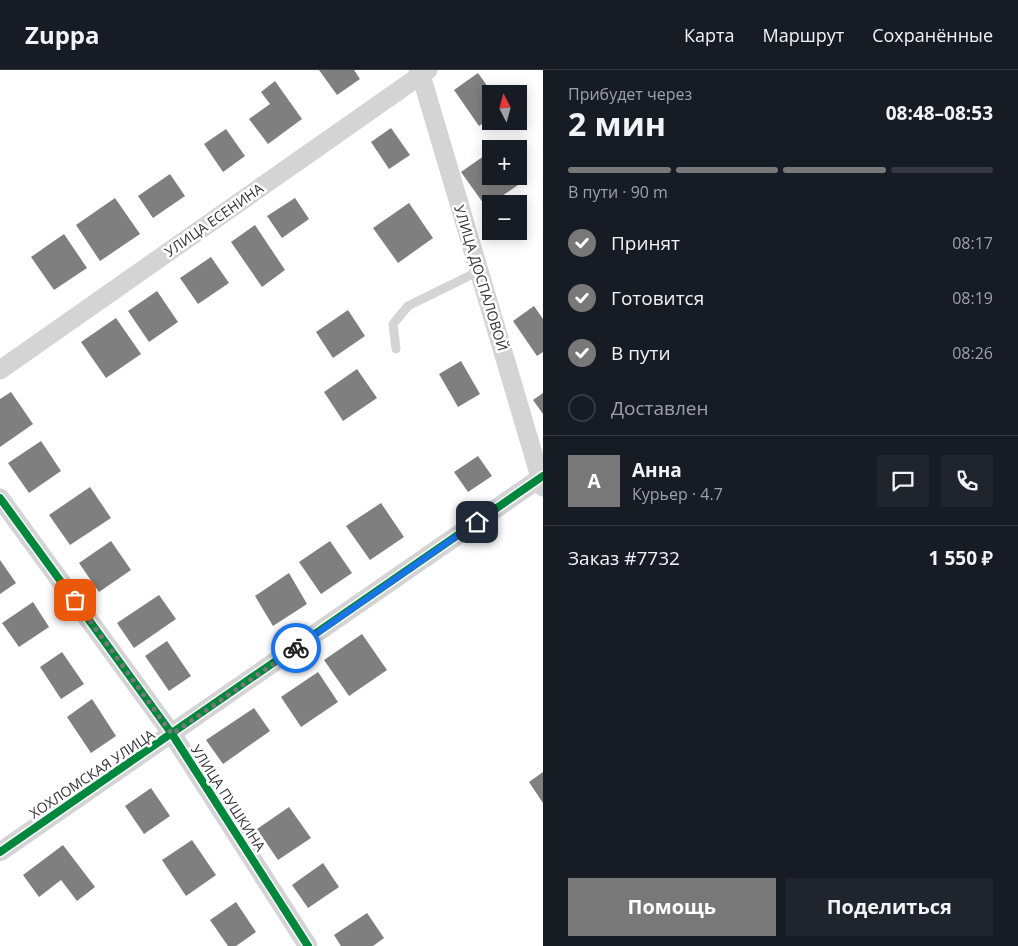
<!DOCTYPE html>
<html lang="ru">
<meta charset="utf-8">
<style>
body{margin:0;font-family:"Open Sans",sans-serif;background:#20242c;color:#f1f3f6;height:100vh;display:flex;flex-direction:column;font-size:19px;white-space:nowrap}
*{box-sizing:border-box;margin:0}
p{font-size:16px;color:#9ea1a6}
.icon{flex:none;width:28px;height:28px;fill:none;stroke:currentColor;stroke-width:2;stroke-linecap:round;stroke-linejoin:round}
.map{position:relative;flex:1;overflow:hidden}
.details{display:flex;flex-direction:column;background:#171b24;width:475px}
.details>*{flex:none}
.needle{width:32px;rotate:354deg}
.buttons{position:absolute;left:482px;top:15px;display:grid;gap:10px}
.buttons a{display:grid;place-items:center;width:45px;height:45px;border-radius:0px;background:#171b24;box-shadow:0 2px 12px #0003;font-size:25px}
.pin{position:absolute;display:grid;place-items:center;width:42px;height:42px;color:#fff;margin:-21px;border-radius:10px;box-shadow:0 2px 8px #0006}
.courier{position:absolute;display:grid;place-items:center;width:50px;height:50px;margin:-25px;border:4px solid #1a73e8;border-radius:50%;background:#fff;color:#222;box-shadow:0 1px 6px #0007}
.headline em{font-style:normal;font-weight:700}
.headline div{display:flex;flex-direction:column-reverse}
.headline{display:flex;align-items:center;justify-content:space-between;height:85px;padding:0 25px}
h1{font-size:32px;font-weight:700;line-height:38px}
.bar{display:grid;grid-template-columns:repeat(4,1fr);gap:8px 5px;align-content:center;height:60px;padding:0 25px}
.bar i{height:6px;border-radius:4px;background:#363941}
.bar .on{background:#787878}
.bar p{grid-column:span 4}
.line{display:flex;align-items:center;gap:12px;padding:0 25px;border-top:1px solid #363941}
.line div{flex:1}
.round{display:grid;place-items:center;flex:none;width:52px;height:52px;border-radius:0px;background:#20242c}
ol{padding:0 25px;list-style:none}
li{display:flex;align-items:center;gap:15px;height:55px}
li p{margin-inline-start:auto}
li .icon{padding:5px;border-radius:50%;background:#787878;color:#fff;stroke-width:4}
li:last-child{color:#9ea1a6}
li i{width:28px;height:28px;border:2px solid #363941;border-radius:50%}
.action{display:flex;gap:10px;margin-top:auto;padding:10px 25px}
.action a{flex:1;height:58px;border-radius:0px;background:#787878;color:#fff;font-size:20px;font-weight:700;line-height:58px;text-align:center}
.action a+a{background:#20242c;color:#f1f3f6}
header{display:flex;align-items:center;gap:30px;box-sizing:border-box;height:70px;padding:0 25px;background:#171b24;border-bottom:1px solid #363941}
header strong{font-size:24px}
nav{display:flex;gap:28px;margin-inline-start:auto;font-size:18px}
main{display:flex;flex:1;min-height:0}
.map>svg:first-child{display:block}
.building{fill:#7f7f7f}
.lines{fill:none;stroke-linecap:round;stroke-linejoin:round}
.lane{stroke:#d4d4d4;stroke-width:9}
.street{stroke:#d4d4d4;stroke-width:19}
.cycleway-casing{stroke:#fff;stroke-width:11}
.cycleway{stroke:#00873e;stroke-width:8}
.done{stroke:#787878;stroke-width:5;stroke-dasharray:0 9}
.route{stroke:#1a73e8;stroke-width:6}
.labels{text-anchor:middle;stroke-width:5;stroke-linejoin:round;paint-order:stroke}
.street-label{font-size:14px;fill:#303030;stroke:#fff}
</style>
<header>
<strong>Zuppa</strong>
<nav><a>Карта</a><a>Маршрут</a><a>Сохранённые</a></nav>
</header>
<main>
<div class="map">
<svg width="543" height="876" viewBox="0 0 543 876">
<rect width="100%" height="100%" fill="#fff"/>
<g class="building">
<path d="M 319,0 L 354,0 L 360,9 L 337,25 Z"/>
<path d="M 478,3 L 493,24 L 491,48 L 479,56 L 454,20 Z"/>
<path d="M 275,11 L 302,49 L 268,74 L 249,49 L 270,34 L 261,22 Z"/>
<path d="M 391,58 L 410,85 L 389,99 L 371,72 Z"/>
<path d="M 226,59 L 245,86 L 223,102 L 204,74 Z"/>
<path d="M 491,81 L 491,106 L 512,106 L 518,115 L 486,137 L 461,102 Z"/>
<path d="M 170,104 L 185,126 L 153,148 L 138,126 Z"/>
<path d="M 115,128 L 140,164 L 100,191 L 76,155 Z"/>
<path d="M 295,128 L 309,149 L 282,168 L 267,146 Z"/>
<path d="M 409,133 L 433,168 L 398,193 L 373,158 Z"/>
<path d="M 255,155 L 285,200 L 262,217 L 231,172 Z"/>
<path d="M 64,164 L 87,198 L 54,220 L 31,187 Z"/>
<path d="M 211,187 L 229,213 L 198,234 L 180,208 Z"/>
<path d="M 157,221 L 178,252 L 149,272 L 128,241 Z"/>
<path d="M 534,236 L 543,249 L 543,282 L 537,286 L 513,251 Z"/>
<path d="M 348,240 L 365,266 L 333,288 L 316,262 Z"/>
<path d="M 116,248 L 141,284 L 106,308 L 81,272 Z"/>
<path d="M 461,291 L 480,324 L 458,337 L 439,304 Z"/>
<path d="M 357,299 L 377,328 L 343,351 L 324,322 Z"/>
<path d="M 11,322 L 33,354 L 0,377 L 0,329 Z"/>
<path d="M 543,323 L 543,344 L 533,330 Z"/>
<path d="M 41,371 L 61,401 L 29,423 L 8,393 Z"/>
<path d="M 478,386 L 492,406 L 468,422 L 454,402 Z"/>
<path d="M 90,417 L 111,448 L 70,475 L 49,445 Z"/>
<path d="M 381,433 L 404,467 L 370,490 L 346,456 Z"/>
<path d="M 111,471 L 131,500 L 99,522 L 79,493 Z"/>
<path d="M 330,471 L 352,503 L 321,524 L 299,492 Z"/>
<path d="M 0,490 L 16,513 L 0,524 Z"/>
<path d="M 289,503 L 307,534 L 273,556 L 255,526 Z"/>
<path d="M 159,525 L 176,549 L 134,578 L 117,553 Z"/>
<path d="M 33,532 L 49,557 L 19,577 L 2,553 Z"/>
<path d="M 362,564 L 387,600 L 349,626 L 324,590 Z"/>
<path d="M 167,571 L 191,606 L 169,621 L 145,586 Z"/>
<path d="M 62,582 L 84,614 L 61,629 L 40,597 Z"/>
<path d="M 318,602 L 338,632 L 301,657 L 281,627 Z"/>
<path d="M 92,629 L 116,666 L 91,683 L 67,647 Z"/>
<path d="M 254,638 L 270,661 L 223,694 L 206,670 Z"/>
<path d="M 543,702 L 543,733 L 529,712 Z"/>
<path d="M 151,718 L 170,746 L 144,764 L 125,736 Z"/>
<path d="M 289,737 L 311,768 L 278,790 L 257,759 Z"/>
<path d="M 192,770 L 216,805 L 186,826 L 162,790 Z"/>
<path d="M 63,775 L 95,817 L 77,831 L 61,810 L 39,827 L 23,805 Z"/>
<path d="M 323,793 L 339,817 L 308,838 L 292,815 Z"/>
<path d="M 236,832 L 256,862 L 236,876 L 228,876 L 210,850 Z"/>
<path d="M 367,843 L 384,868 L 373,876 L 341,876 L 334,865 Z"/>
</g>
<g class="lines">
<path class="lane" d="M 396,279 L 393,254 L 408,236 L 479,201"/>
<g class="street">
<path d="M 418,0 L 421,5 L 543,417"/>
<path d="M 0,300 L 428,0"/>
<path d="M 0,428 L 172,664 L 308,876"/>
<path d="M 0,782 L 543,406"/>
</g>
<g class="cycleway-casing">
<g id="cycleway">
<path d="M 0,428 L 172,664 L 308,876"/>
<path d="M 0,782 L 543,406"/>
</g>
</g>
<use href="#cycleway" class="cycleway"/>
</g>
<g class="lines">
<path class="done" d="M 75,530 L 172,664 L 296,578"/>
<path class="route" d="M 296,578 L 477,452"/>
</g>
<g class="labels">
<g class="street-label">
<text transform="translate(214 150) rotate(-35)" y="5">УЛИЦА ЕСЕНИНА</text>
<text transform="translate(481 208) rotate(73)" y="5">УЛИЦА ДОСПАЛОВОЙ</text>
<text transform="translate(92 704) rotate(-34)" y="5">ХОХЛОМСКАЯ УЛИЦА</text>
<text transform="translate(228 728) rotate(57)" y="5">УЛИЦА ПУШКИНА</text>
</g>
</g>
</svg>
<div class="buttons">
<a><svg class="needle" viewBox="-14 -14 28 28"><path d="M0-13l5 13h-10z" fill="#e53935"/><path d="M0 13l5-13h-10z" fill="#9ea1a6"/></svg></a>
<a>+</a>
<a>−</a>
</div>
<div class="pin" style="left:75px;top:530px;background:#ea580c"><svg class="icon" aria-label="bag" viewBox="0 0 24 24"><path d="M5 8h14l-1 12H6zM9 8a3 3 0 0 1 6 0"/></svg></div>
<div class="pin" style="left:477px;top:452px;background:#1f2937"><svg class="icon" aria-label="home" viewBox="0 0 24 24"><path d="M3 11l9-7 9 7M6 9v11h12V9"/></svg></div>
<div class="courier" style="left:296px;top:578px"><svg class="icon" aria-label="bike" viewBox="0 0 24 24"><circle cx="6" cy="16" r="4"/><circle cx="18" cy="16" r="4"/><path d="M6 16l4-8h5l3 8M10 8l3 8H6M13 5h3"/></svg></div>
</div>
<section class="details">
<div class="headline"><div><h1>2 мин</h1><p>Прибудет через</p></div><em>08:48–08:53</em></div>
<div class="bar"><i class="on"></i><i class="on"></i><i class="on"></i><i></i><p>В пути · 90 m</p></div>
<ol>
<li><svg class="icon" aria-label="check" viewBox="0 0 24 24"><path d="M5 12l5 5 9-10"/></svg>Принят<p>08:17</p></li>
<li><svg class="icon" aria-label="check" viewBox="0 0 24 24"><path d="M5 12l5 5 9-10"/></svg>Готовится<p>08:19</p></li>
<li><svg class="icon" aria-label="check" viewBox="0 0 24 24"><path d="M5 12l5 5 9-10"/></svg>В пути<p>08:26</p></li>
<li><i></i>Доставлен</li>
</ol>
<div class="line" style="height:90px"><b class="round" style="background:#787878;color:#fff">А</b><div><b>Анна</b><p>Курьер · 4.7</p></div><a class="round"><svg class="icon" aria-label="chat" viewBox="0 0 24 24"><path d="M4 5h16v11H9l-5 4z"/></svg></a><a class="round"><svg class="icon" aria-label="phone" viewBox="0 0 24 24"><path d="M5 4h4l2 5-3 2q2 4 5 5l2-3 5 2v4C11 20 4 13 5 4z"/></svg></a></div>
<div class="line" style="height:65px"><div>Заказ #7732</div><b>1 550 ₽</b></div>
<div class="action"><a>Помощь</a><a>Поделиться</a></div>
</section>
</main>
